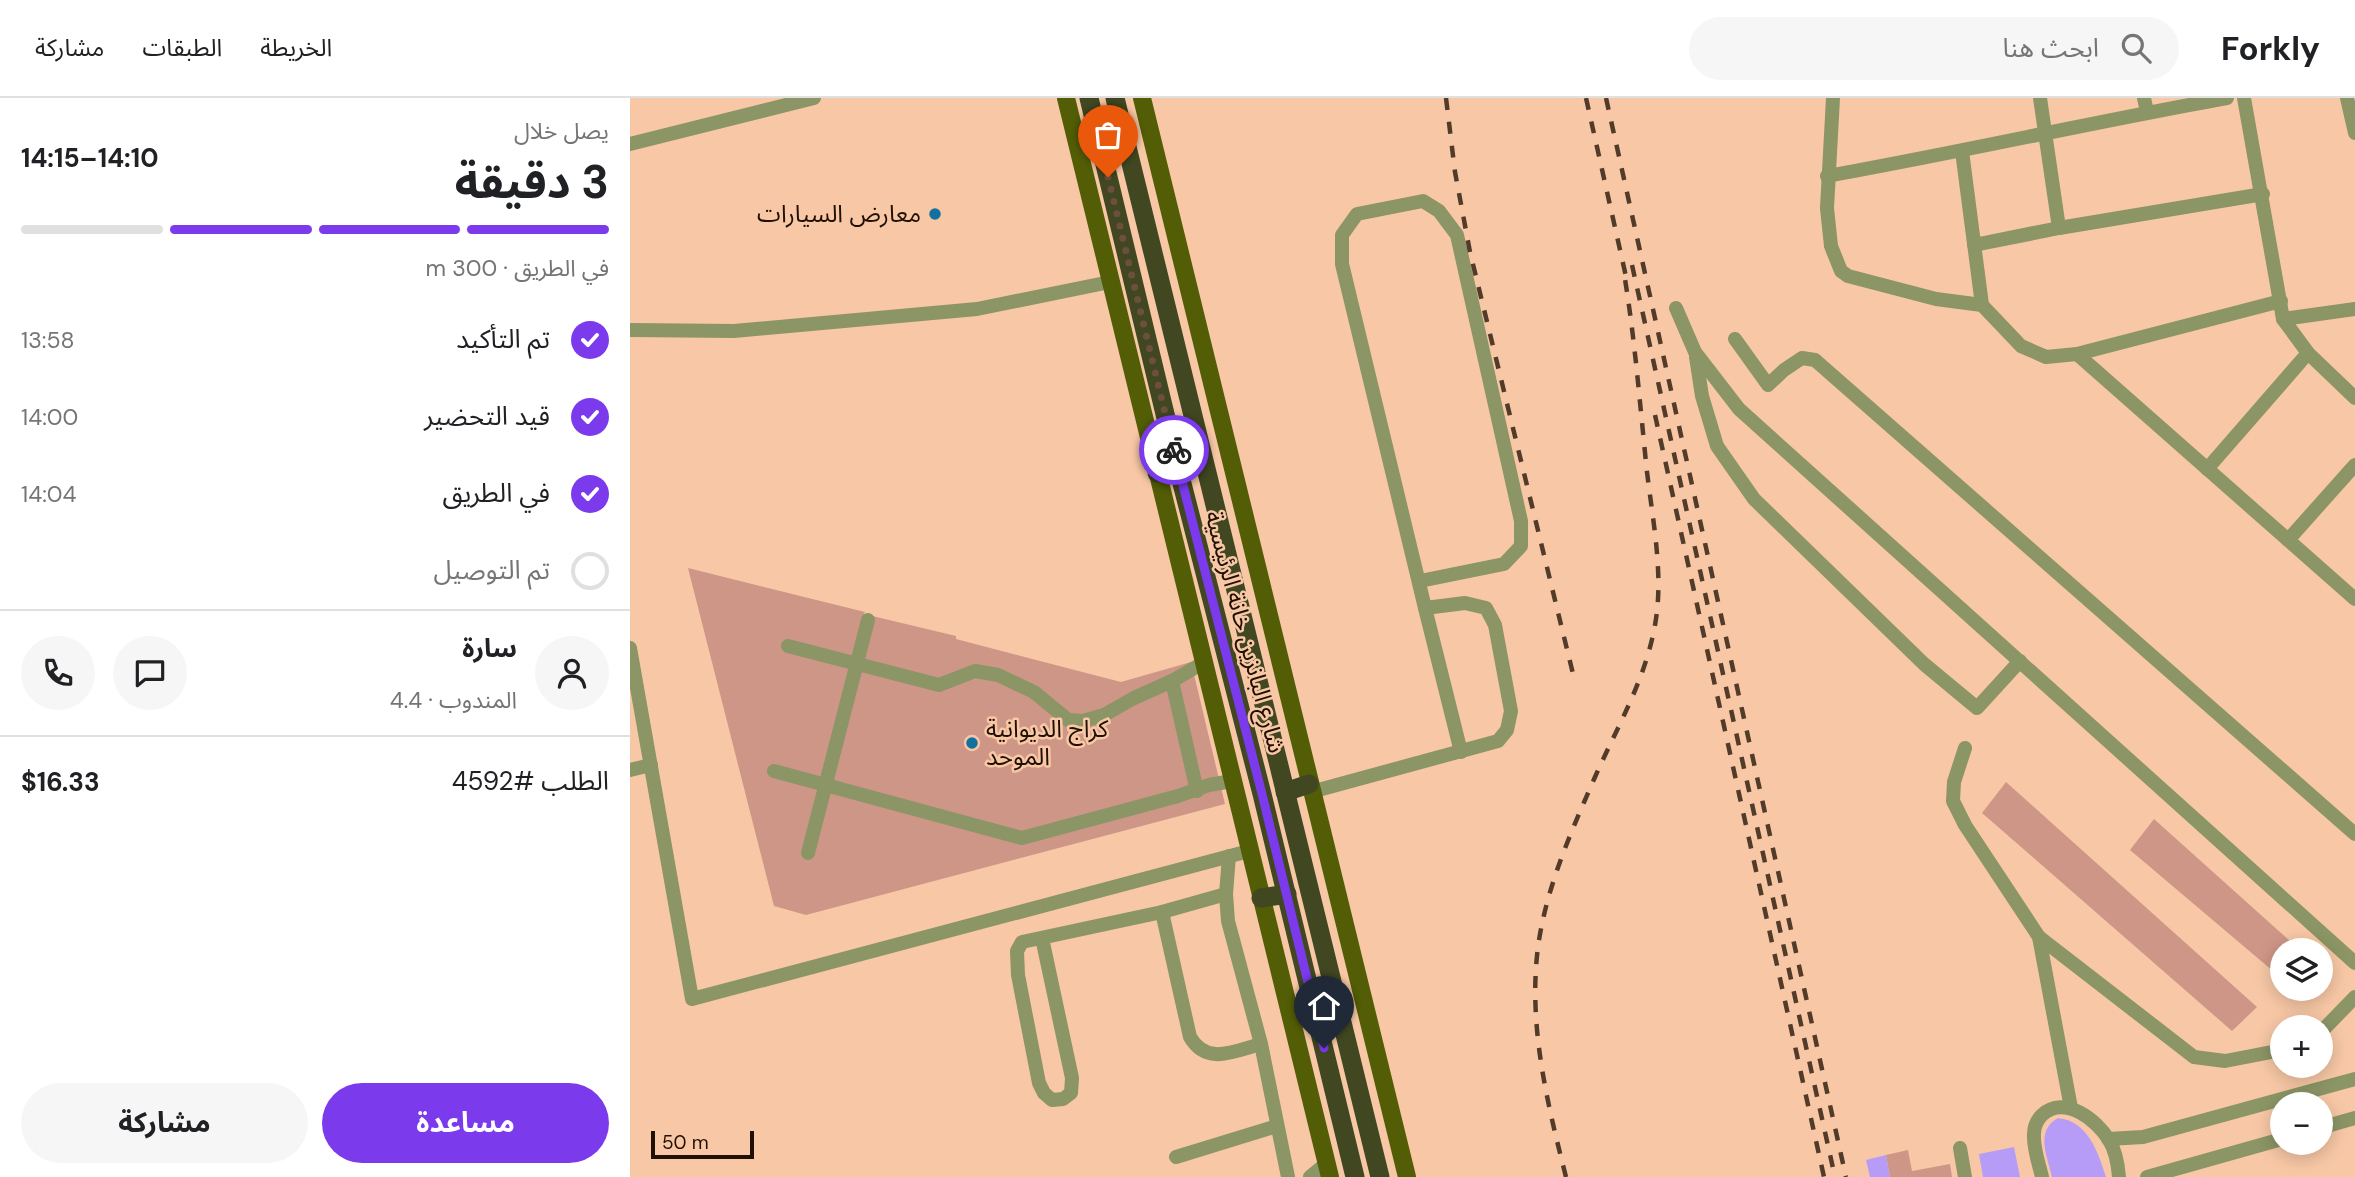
<!DOCTYPE html>
<html lang="ar">
<meta charset="utf-8">
<style>
body{margin:0;font-family:"DM Sans","Noto Sans Arabic",sans-serif;background:#f6f6f6;color:#202124;direction:rtl;height:100vh;display:flex;flex-direction:column;font-size:26px;white-space:nowrap}
*{box-sizing:border-box;margin:0}
p{font-size:23px;color:#757577}
.icon{flex:none;width:38px;height:38px;fill:none;stroke:currentColor;stroke-width:2;stroke-linecap:round;stroke-linejoin:round}
.map{position:relative;flex:1;overflow:hidden;direction:ltr}
.drawer{display:flex;flex-direction:column;background:#fff;width:630px}
.drawer>*{flex:none}
.fabs{position:absolute;left:1640px;top:840px;display:grid;gap:14px}
.fabs a{display:grid;place-items:center;width:63px;height:63px;border-radius:50%;background:#fff;box-shadow:0 4px 18px #0003;font-size:35px}
.scale{position:absolute;left:21px;bottom:18px;width:103px;box-sizing:border-box;padding-left:7px;border:4px solid #201004;border-top:0;font-size:19px;line-height:24px;white-space:nowrap;color:#201004;-webkit-text-stroke:5px #f8c8a6;paint-order:stroke}
.pin{position:absolute;display:grid;place-items:center;width:60px;height:60px;color:#fff;margin:-72px -30px;border-radius:50% 50% 50% 0;rotate:-45deg;box-shadow:0 0 7px #0007}
.pin .icon{rotate:45deg}
.courier{position:absolute;display:grid;place-items:center;width:70px;height:70px;margin:-35px;border:5px solid #7c3aed;border-radius:50%;background:#fff;color:#222;box-shadow:0 2px 9px #0007}
.summary em{font-style:normal;font-weight:700}
.summary div{display:flex;flex-direction:column-reverse}
.summary{display:flex;align-items:center;justify-content:space-between;height:119px;padding:0 21px}
h1{font-size:46px;font-weight:700;line-height:52px}
.bar{display:grid;grid-template-columns:repeat(4,1fr);gap:10px 7px;align-content:center;height:84px;padding:0 21px}
.bar i{height:9px;border-radius:5px;background:#e0e0e0}
.bar .selected{background:#7c3aed}
.bar p{grid-column:span 4}
.line{display:flex;align-items:center;gap:18px;padding:0 21px;border-top:2px solid #e0e0e0}
.line div{flex:1}
.round{display:grid;place-items:center;flex:none;width:74px;height:74px;border-radius:37px;background:#f6f6f6}
ol{padding:0 21px;list-style:none}
li{display:flex;align-items:center;gap:21px;height:77px}
li p{margin-inline-start:auto}
li .icon{padding:7px;border-radius:50%;background:#7c3aed;color:#fff;stroke-width:4}
li:last-child{color:#757577}
li i{width:38px;height:38px;border:4px solid #e0e0e0;border-radius:50%}
.action{display:flex;gap:14px;margin-top:auto;padding:14px 21px}
.action a{flex:1;height:80px;border-radius:42px;background:#7c3aed;color:#fff;font-size:28px;font-weight:700;line-height:80px;text-align:center}
.action a+a{background:#f6f6f6;color:#202124}
header{display:flex;align-items:center;gap:42px;box-sizing:border-box;height:98px;padding:0 35px;background:#fff;border-bottom:2px solid #e0e0e0}
header strong{font-size:33px}
nav{display:flex;gap:38px;margin-inline-start:auto;font-size:24px}
.search{width:490px;height:63px;background:#f6f6f6;display:flex;align-items:center;gap:18px;box-sizing:border-box;padding:0 24px;border-radius:38px;color:#757577;font-size:26px}
main{display:flex;flex:1;min-height:0}
.map>svg:first-child{display:block}
.green{fill:#b79cf7}
.building{fill:#ce9686}
.lines{fill:none;stroke-linecap:round;stroke-linejoin:round}
.minor{stroke:#8b9565;stroke-width:14}
.major{stroke:#535d05;stroke-width:18}
.highway{stroke:#414720;stroke-width:19}
.rail{stroke:#533b2a;stroke-width:4.5;stroke-dasharray:12 12;stroke-linecap:butt}
.done{stroke:#6c503d;stroke-width:7;stroke-dasharray:0 12.6}
.route{stroke:#7c3aed;stroke-width:9}
.poi-dot{fill:#12719f;stroke:#f8c8a6;stroke-width:2.5}
.labels{text-anchor:middle;stroke-width:5;stroke-linejoin:round;paint-order:stroke}
.poi-label{font-size:24px;fill:#201004;stroke:#f8c8a6;text-anchor:end}
.street-label{font-size:24px;fill:#201004;stroke:#f8c8a6}
</style>
<header>
<strong>Forkly</strong>
<div class="search"><svg class="icon" aria-label="search" viewBox="0 0 24 24"><circle cx="10" cy="10" r="6"/><path d="M15 15l6 6"/></svg>ابحث هنا</div>
<nav><a>الخريطة</a><a>الطبقات</a><a>مشاركة</a></nav>
</header>
<main>
<div class="map">
<svg width="1725" height="1079" viewBox="0 0 1725 1079">
<rect width="100%" height="100%" fill="#f8c8a6"/>
<g class="green">
<path d="M 1428,1020 C 1458,1023 1468,1054 1476,1079 L 1422,1079 C 1417,1057 1405,1033 1428,1020 Z"/>
<path d="M 1384,1049 L 1390,1079 L 1353,1079 L 1349,1056 Z"/>
<path d="M 1256,1057 L 1260,1079 L 1240,1079 L 1236,1062 Z"/>
</g>
<g class="building">
<path d="M 58,470 L 235,514 L 234,516 L 326,538 L 326,541 L 491,584 L 561,564 L 595,706 L 176,817 L 144,808 Z"/>
<path d="M 1376,684 L 1627,909 L 1602,933 L 1352,715 Z"/>
<path d="M 1524,721 L 1670,852 L 1652,852 L 1652,876 L 1650,879 L 1500,752 Z"/>
<path d="M 1278,1052 L 1282,1073 L 1320,1066 L 1322,1079 L 1260,1079 L 1256,1057 Z"/>
</g>
<g class="lines">
<g class="minor">
<path d="M 1203,0 L 1197,110 L 1201,148 L 1211,173 L 1218,178 L 1306,201 L 1352,207 L 1391,248 L 1416,259 L 1447,256 L 1651,203"/>
<path d="M 1410,0 L 1429,130"/>
<path d="M 1514,0 L 1517,14"/>
<path d="M 1614,0 L 1653,221 L 1678,255 L 1725,300"/>
<path d="M 1717,0 L 1725,35"/>
<path d="M 0,46 L 184,0"/>
<path d="M 1332,53 L 1352,207"/>
<path d="M 1197,78 C 1331,54 1463,24 1597,0"/>
<path d="M 1344,147 L 1429,130 L 1633,96"/>
<path d="M 1046,210 L 1065,254 L 1109,311 L 1725,865"/>
<path d="M 1653,221 L 1725,211"/>
<path d="M 0,232 L 104,233 L 347,211 L 480,184"/>
<path d="M 1105,241 L 1138,287 L 1154,272 L 1172,260 L 1185,262 L 1725,736"/>
<path d="M 1447,256 L 1725,501"/>
<path d="M 1066,259 L 1072,298 L 1087,348 L 1124,401 L 1294,566 L 1347,610 L 1390,563"/>
<path d="M 1577,371 L 1678,255"/>
<path d="M 1658,442 L 1725,367"/>
<path d="M 795,510 L 831,654"/>
<path d="M 158,548 L 309,587 L 345,573 L 368,577 L 404,594 L 438,622 L 453,623 L 474,617 L 504,600 L 542,583"/>
<path d="M 0,550 L 62,901 L 619,753"/>
<path d="M 1335,650 L 1324,684 L 1323,703 L 1335,727 L 1409,839 L 1441,1010"/>
<path d="M 0,672 L 21,667"/>
<path d="M 144,673 L 392,740 L 548,698 L 579,687 L 602,683"/>
<path d="M 567,693 L 542,583 L 573,565"/>
<path d="M 681,694 L 868,643 L 877,632 L 881,613 L 865,527 L 856,510 L 835,505 L 795,510 L 712,166 L 712,137 L 727,116 L 793,103 L 809,113 L 827,137 L 891,423 L 891,448 L 874,466 L 790,483"/>
<path d="M 178,755 L 238,522"/>
<path d="M 599,758 L 596,796 L 598,823 L 631,946 L 658,1079"/>
<path d="M 532,814 L 560,939 C 577,968 604,953 631,946"/>
<path d="M 1409,839 L 1564,959 L 1595,963 L 1652,952"/>
<path d="M 412,840 L 442,980 L 441,995 L 433,1001 L 422,1002 L 414,995 L 409,985 L 388,877 L 387,853 L 392,844 L 532,814 L 596,796"/>
<path d="M 1690,935 L 1725,899"/>
<path d="M 1690,1030 L 1725,1020"/>
<path d="M 1478,1041 L 1513,1039 L 1725,981"/>
<path d="M 1330,1050 L 1335,1079"/>
<path d="M 546,1059 L 647,1028"/>
<path d="M 680,1079 L 697,1065"/>
<path d="M 1412,1079 C 1409,1066 1403,1050 1404,1036 C 1404,1029 1407,1022 1412,1017 C 1434,996 1467,1022 1479,1042 C 1486,1053 1488,1067 1489,1079"/>
<path d="M 1517,1079 L 1652,1041"/>
</g>
<g class="major">
<path d="M 436,0 L 700,1079"/>
<path d="M 512,0 L 777,1079"/>
</g>
<g class="highway">
<path d="M 459,0 L 548,370 L 632,696 L 725,1079"/>
<path d="M 485,0 L 750,1079"/>
<path d="M 527,375 L 548,370"/>
<path d="M 655,694 L 679,686"/>
<path d="M 631,800 L 657,796"/>
</g>
<g class="rail">
<path d="M 816,0 L 825,74 L 840,154 L 945,584"/>
<path d="M 956,0 L 997,183"/>
<path d="M 976,0 L 1216,1079"/>
<path d="M 1002,167 L 1205,1079"/>
<path d="M 1025,317 L 1194,1079"/>
<path d="M 936,1079 C 917,1004 898,927 908,849 C 916,790 941,734 965,679 C 987,629 1015,583 1025,527 C 1034,478 1023,424 1017,374 C 1010,308 1005,241 994,175"/>
</g>
</g>
<g class="lines">
<path class="done" d="M 478,79 L 544,352"/>
<path class="route" d="M 544,352 L 632,696 L 694,950"/>
</g>
<g class="poi-dot">
<circle cx="305" cy="116" r="7"/>
<circle cx="342" cy="645" r="7"/>
</g>
<g class="labels">
<g class="poi-label">
<text x="291" y="124">معارض السيارات</text>
<text x="356" y="639" text-anchor="start">كراج الديوانية<tspan x="356" dy="28">الموحد</tspan></text>
</g>
<g class="street-label">
<text transform="translate(615 534) rotate(75)" y="8">شارع البانزين خانة الرئيسية</text>
</g>
</g>
</svg>
<div class="fabs">
<a><svg class="icon" aria-label="layers" viewBox="0 0 24 24"><path d="M12 4l9 5-9 5-9-5zM3 14l9 5 9-5"/></svg></a>
<a>+</a>
<a>−</a>
</div>
<div class="scale">50 m</div>
<div class="pin" style="left:478px;top:79px;background:#ea580c"><svg class="icon" aria-label="bag" viewBox="0 0 24 24"><path d="M5 8h14l-1 12H6zM9 8a3 3 0 0 1 6 0"/></svg></div>
<div class="pin" style="left:694px;top:950px;background:#1f2937"><svg class="icon" aria-label="home" viewBox="0 0 24 24"><path d="M3 11l9-7 9 7M6 9v11h12V9"/></svg></div>
<div class="courier" style="left:544px;top:352px"><svg class="icon" aria-label="bike" viewBox="0 0 24 24"><circle cx="6" cy="16" r="4"/><circle cx="18" cy="16" r="4"/><path d="M6 16l4-8h5l3 8M10 8l3 8H6M13 5h3"/></svg></div>
</div>
<section class="drawer">
<div class="summary"><div><h1>3 دقيقة</h1><p>يصل خلال</p></div><em>14:10–14:15</em></div>
<div class="bar"><i class="selected"></i><i class="selected"></i><i class="selected"></i><i></i><p>في الطريق · 300 m</p></div>
<ol>
<li><svg class="icon" aria-label="check" viewBox="0 0 24 24"><path d="M5 12l5 5 9-10"/></svg>تم التأكيد<p>13:58</p></li>
<li><svg class="icon" aria-label="check" viewBox="0 0 24 24"><path d="M5 12l5 5 9-10"/></svg>قيد التحضير<p>14:00</p></li>
<li><svg class="icon" aria-label="check" viewBox="0 0 24 24"><path d="M5 12l5 5 9-10"/></svg>في الطريق<p>14:04</p></li>
<li><i></i>تم التوصيل</li>
</ol>
<div class="line" style="height:126px"><a class="round"><svg class="icon" aria-label="person" viewBox="0 0 24 24"><circle cx="12" cy="8" r="4"/><path d="M4 21q1-7 8-7t8 7"/></svg></a><div><b>سارة</b><p>المندوب · 4.4</p></div><a class="round"><svg class="icon" aria-label="chat" viewBox="0 0 24 24"><path d="M4 5h16v11H9l-5 4z"/></svg></a><a class="round"><svg class="icon" aria-label="phone" viewBox="0 0 24 24"><path d="M5 4h4l2 5-3 2q2 4 5 5l2-3 5 2v4C11 20 4 13 5 4z"/></svg></a></div>
<div class="line" style="height:91px"><div>الطلب #4592</div><b>$16.33</b></div>
<div class="action"><a>مساعدة</a><a>مشاركة</a></div>
</section>
</main>
